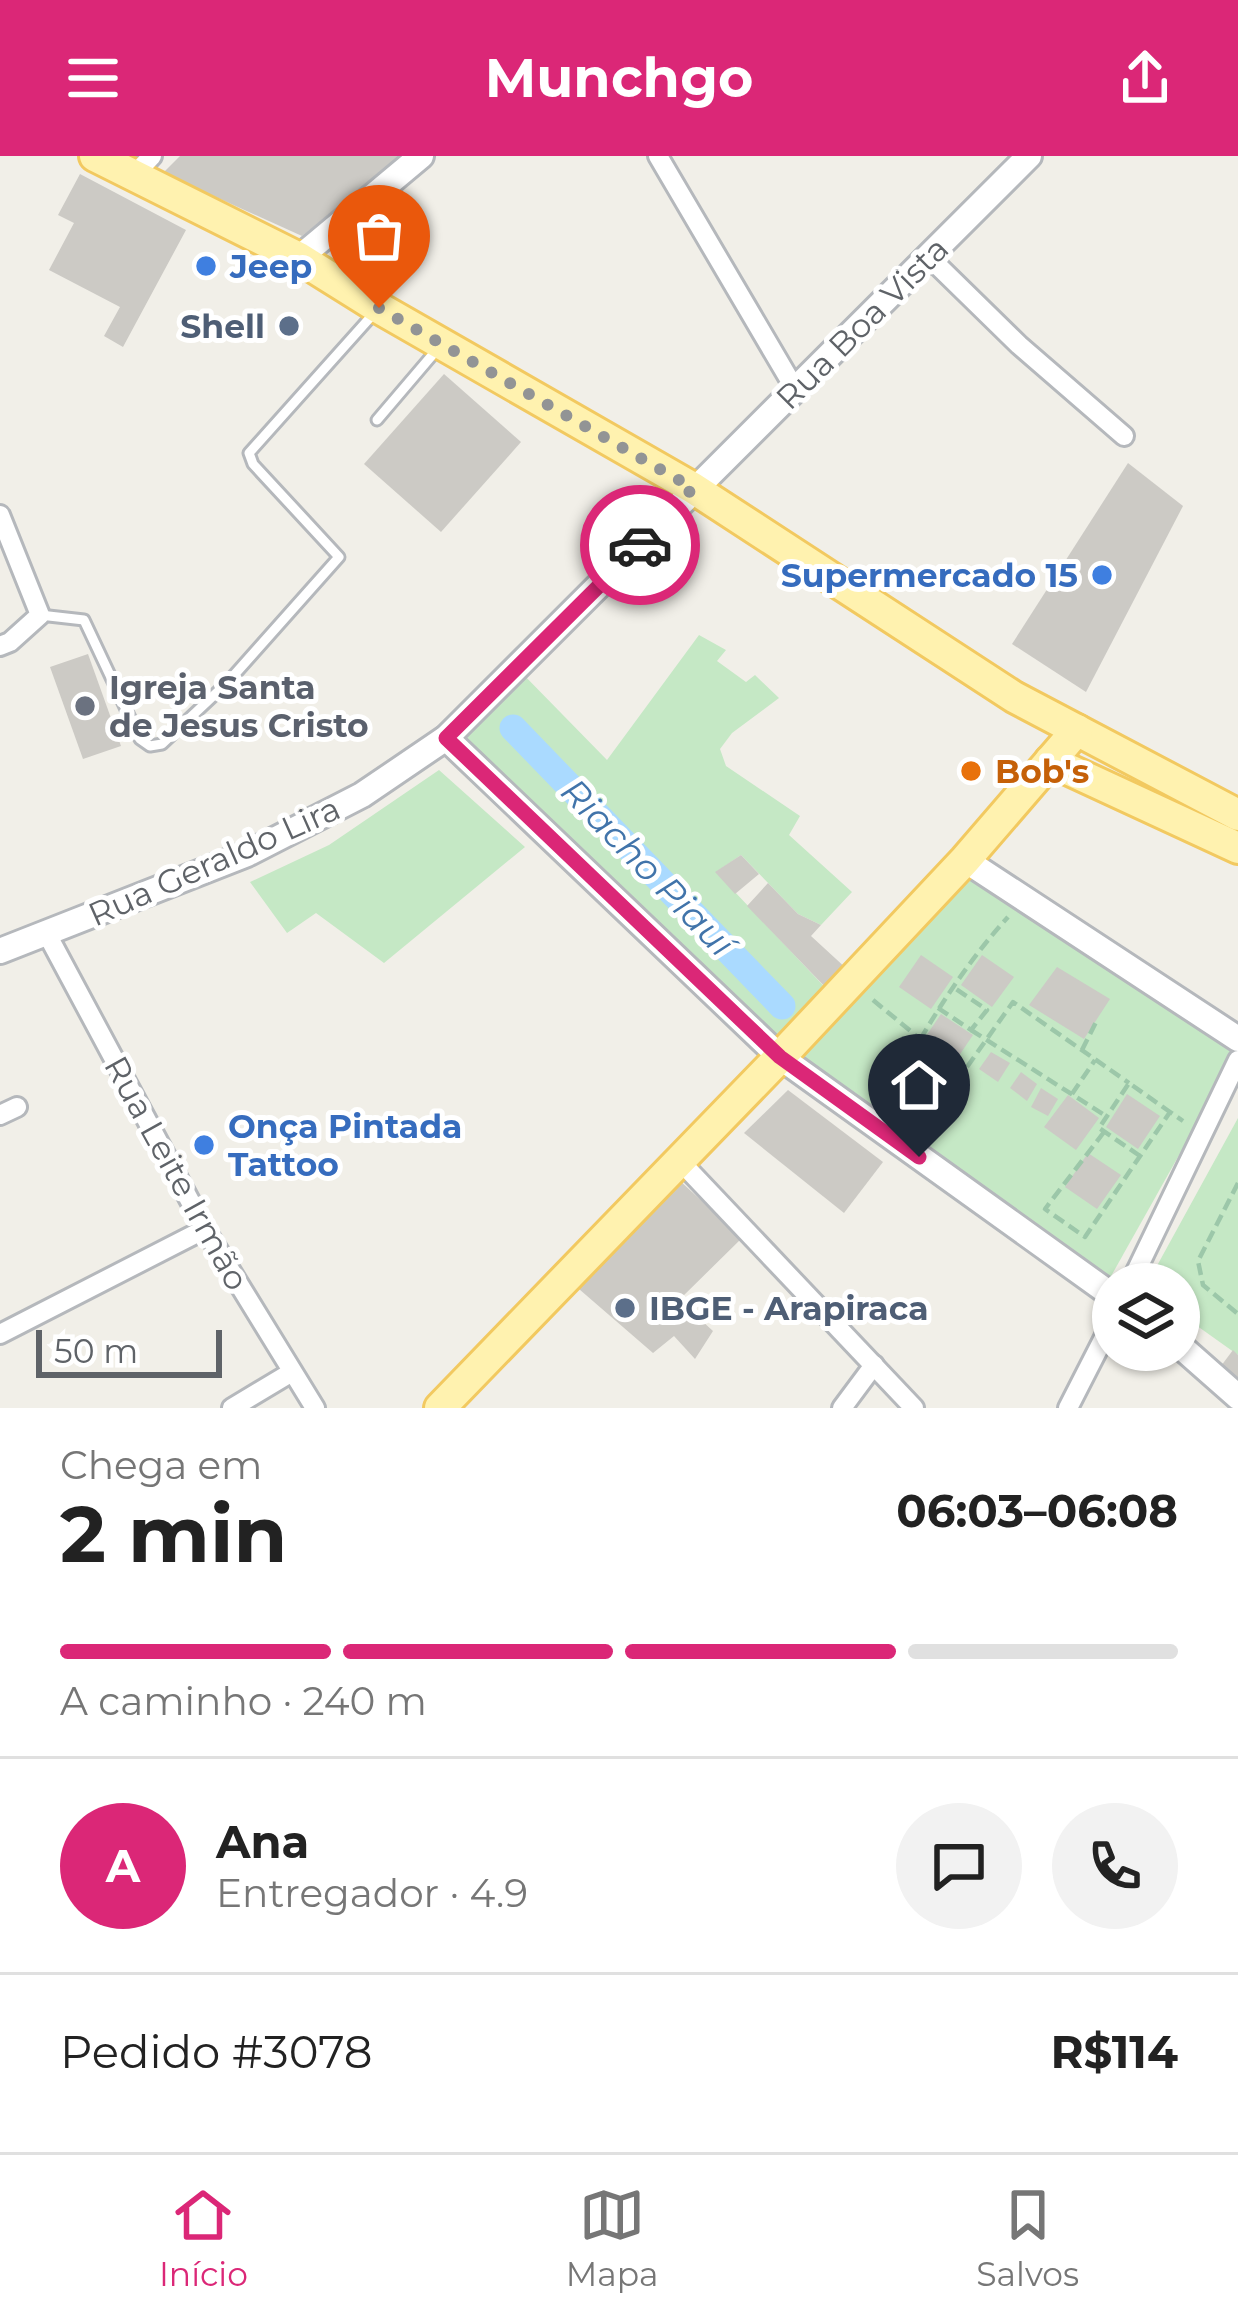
<!DOCTYPE html>
<html lang="pt">
<meta charset="utf-8">
<style>
body{margin:0;font-family:Montserrat,sans-serif;background:#f2f2f2;color:#222;height:100vh;display:flex;flex-direction:column;font-size:45px;white-space:nowrap}
*{box-sizing:border-box;margin:0}
p{font-size:39px;color:#767676}
.icon{flex:none;width:66px;height:66px;fill:none;stroke:currentColor;stroke-width:2;stroke-linecap:round;stroke-linejoin:round}
.map{position:relative;height:1252px;overflow:hidden}
.details{display:flex;flex-direction:column;background:#fff;flex:1}
.details>*{flex:none}
.controls{position:absolute;left:1092px;top:1107px;display:grid;gap:24px}
.controls a{display:grid;place-items:center;width:108px;height:108px;border-radius:50%;background:#fff;box-shadow:0 3px 9px #0004;font-size:60px}
.scale{position:absolute;left:36px;bottom:30px;width:186px;box-sizing:border-box;padding-left:12px;border:6px solid #5f6368;border-top:0;font-size:33px;line-height:42px;white-space:nowrap;color:#5f6368;-webkit-text-stroke:9px #fff;paint-order:stroke}
.pin{position:absolute;display:grid;place-items:center;width:102px;height:102px;color:#fff;margin:-123px -51px;border-radius:50% 50% 50% 0;rotate:-45deg;box-shadow:0 0 12px #0007}
.pin .icon{rotate:45deg}
.courier{position:absolute;display:grid;place-items:center;width:120px;height:120px;margin:-60px;border:9px solid #db2777;border-radius:50%;background:#fff;color:#222;box-shadow:0 3px 15px #0007}
.summary em{font-style:normal;font-weight:700}
.summary div{display:flex;flex-direction:column-reverse}
.summary{display:flex;align-items:center;justify-content:space-between;height:204px;padding:0 60px}
h1{font-size:78px;font-weight:700;line-height:90px}
.bar{display:grid;grid-template-columns:repeat(4,1fr);gap:18px 12px;align-content:center;height:144px;padding:0 60px}
.bar i{height:15px;border-radius:9px;background:#e0e0e0}
.bar .active{background:#db2777}
.bar p{grid-column:span 4}
.line{display:flex;align-items:center;gap:30px;padding:0 60px;border-top:3px solid #e0e0e0}
.line div{flex:1}
.round{display:grid;place-items:center;flex:none;width:126px;height:126px;border-radius:63px;background:#f2f2f2}
header{display:flex;justify-content:space-between;align-items:center;height:156px;padding:0 60px;background:#db2777;color:#fff;font-size:54px;font-weight:700}
.tabs{display:flex;justify-content:space-around;align-items:center;height:168px;border-top:3px solid #e0e0e0;background:#fff;font-size:33px;color:#767676}
.tabs a{display:grid;justify-items:center;gap:6px}
.tabs .active{color:#db2777}
.map>svg:first-child{display:block}
.green{fill:#c5e8c5}
.lines{fill:none;stroke-linecap:round;stroke-linejoin:round}
.canal{stroke:#aadaff;stroke-width:27}
.building{fill:#cccac5}
.service-casing{stroke:#b5b8bc;stroke-width:15}
.minor-casing{stroke:#b5b8bc;stroke-width:24}
.tertiary-casing{stroke:#b5b8bc;stroke-width:30}
.primary-casing{stroke:#f2c960;stroke-width:36}
.path{stroke:#9cc7a9;stroke-width:4.5;stroke-dasharray:12 6;stroke-linecap:butt}
.service{stroke:#fff;stroke-width:9}
.minor{stroke:#fff;stroke-width:18}
.tertiary{stroke:#fff;stroke-width:24}
.primary{stroke:#fff2af;stroke-width:30}
.done{stroke:#929495;stroke-width:12;stroke-dasharray:0 21.6}
.route{stroke:#db2777;stroke-width:15}
.shop-dot{fill:#3f7fe0;stroke:#fff;stroke-width:4.5}
.service-dot{fill:#5c6f8a;stroke:#fff;stroke-width:4.5}
.worship-dot{fill:#6b7280;stroke:#fff;stroke-width:4.5}
.food-dot{fill:#e8710a;stroke:#fff;stroke-width:4.5}
.labels{text-anchor:middle;stroke-width:10;stroke-linejoin:round;paint-order:stroke}
.shop-label{font-size:33px;font-weight:bold;fill:#366cbe;stroke:#fff;text-anchor:start}
.street-label{font-size:33px;fill:#5f6368;stroke:#fff}
.service-label{font-size:33px;font-weight:bold;fill:#4e5e75;stroke:#fff;text-anchor:end}
.worship-label{font-size:33px;font-weight:bold;fill:#5b616d;stroke:#fff;text-anchor:start}
.food-label{font-size:33px;font-weight:bold;fill:#c56008;stroke:#fff;text-anchor:start}
.water-label{font-size:36px;font-style:italic;fill:#4174aa;stroke:#fff}
</style>
<header><svg class="icon" aria-label="menu" viewBox="0 0 24 24"><path d="M4 6h16M4 12h16M4 18h16"/></svg>Munchgo<svg class="icon" aria-label="share" viewBox="0 0 24 24"><path d="M12 15V3M7 8l5-5 5 5M5 13v7h14v-7"/></svg></header>
<div class="map">
<svg width="1238" height="1252" viewBox="0 0 1238 1252">
<rect width="100%" height="100%" fill="#f1efe8"/>
<g class="green">
<path d="M 699,479 L 726,494 L 717,505 L 746,526 L 755,519 L 779,542 L 732,577 L 720,593 L 726,610 L 800,660 L 789,679 L 852,736 L 821,769 L 798,758 L 741,699 L 716,716 L 835,842 L 780,901 L 446,582 L 517,512 L 607,604 Z"/>
<path d="M 439,614 L 525,691 L 384,807 L 316,757 L 287,777 L 250,726 L 329,689 Z"/>
<path d="M 985,709 L 1238,894 L 1110,1122 L 794,898 Z"/>
<path d="M 1238,962 L 1238,1199 L 1179,1157 L 1179,1128 L 1147,1128 Z"/>
</g>
<g class="lines">
<path class="canal" d="M 513,572 L 782,850"/>
</g>
<g class="building">
<path d="M 180,0 L 403,0 L 302,80 L 163,17 Z"/>
<path d="M 80,18 L 186,74 L 123,191 L 104,180 L 120,151 L 49,114 L 74,67 L 58,59 Z"/>
<path d="M 444,218 L 521,286 L 441,376 L 364,308 Z"/>
<path d="M 1128,307 L 1183,350 L 1086,536 L 1012,488 Z"/>
<path d="M 88,498 L 121,590 L 83,603 L 50,511 Z"/>
<path d="M 741,699 L 759,718 L 735,738 L 715,716 Z"/>
<path d="M 768,727 L 798,758 L 821,769 L 811,780 L 848,814 L 828,834 L 747,750 Z"/>
<path d="M 921,799 L 953,821 L 931,853 L 899,831 Z"/>
<path d="M 982,799 L 1014,821 L 992,851 L 961,829 Z"/>
<path d="M 1057,811 L 1110,843 L 1084,883 L 1029,849 Z"/>
<path d="M 941,858 L 973,879 L 952,910 L 920,889 Z"/>
<path d="M 991,896 L 1010,907 L 998,926 L 979,913 Z"/>
<path d="M 1021,916 L 1037,928 L 1027,945 L 1010,932 Z"/>
<path d="M 1041,932 L 1058,943 L 1048,960 L 1031,951 Z"/>
<path d="M 788,934 L 883,1006 L 844,1057 L 744,977 Z"/>
<path d="M 1127,938 L 1160,960 L 1138,993 L 1106,971 Z"/>
<path d="M 1068,939 L 1099,962 L 1076,994 L 1044,971 Z"/>
<path d="M 1088,997 L 1121,1019 L 1097,1053 L 1065,1031 Z"/>
<path d="M 679,1024 L 742,1082 L 679,1144 L 713,1175 L 695,1203 L 674,1180 L 653,1197 L 579,1133 Z"/>
<path d="M 1233,1194 L 1238,1199 L 1238,1224 L 1221,1210 Z"/>
</g>
<g class="lines">
<g class="service-casing">
<g id="service">
<path d="M 377,264 L 440,190"/>
<path d="M 40,459 L 84,464 L 140,583 L 150,590 L 162,588 L 227,527 L 339,401 L 253,308 L 249,297 L 376,155"/>
</g>
</g>
<g class="minor-casing">
<g id="minor">
<path d="M 658,0 L 795,233"/>
<path d="M 133,20 L 152,0"/>
<path d="M 929,101 L 1019,189 L 1124,280"/>
<path d="M 0,359 L 40,459 L 10,486 L 0,490"/>
<path d="M 47,778 L 205,1073 L 315,1252"/>
<path d="M 0,959 L 17,951"/>
<path d="M 680,1005 L 914,1252"/>
<path d="M 1130,1128 L 1238,904"/>
<path d="M 0,1178 L 205,1073"/>
<path d="M 232,1252 L 292,1216"/>
<path d="M 842,1252 L 874,1209"/>
<path d="M 1068,1252 L 1113,1164"/>
</g>
</g>
<g class="tertiary-casing">
<g id="tertiary">
<path d="M 299,102 L 421,0"/>
<path d="M 446,582 L 780,901 L 1113,1140"/>
<path d="M 965,704 L 1238,883"/>
<path d="M 0,795 L 247,698 L 362,639 L 446,582 L 1029,0"/>
<path d="M 1179,1189 L 1238,1241"/>
</g>
</g>
<g class="primary-casing">
<g id="primary">
<path d="M 95,0 L 299,102 L 379,152 L 693,332 L 1014,541 L 1238,659"/>
<path d="M 1050,605 L 1238,692"/>
<path d="M 440,1252 L 780,901 L 965,704 L 1077,574"/>
</g>
</g>
<g class="path">
<path d="M 873,844 L 919,882"/>
<path d="M 938,852 L 971,874 L 987,854 L 953,831"/>
<path d="M 971,874 L 1106,960"/>
<path d="M 1082,894 L 1098,862"/>
<path d="M 967,911 L 1013,846 L 1129,927"/>
<path d="M 1072,938 L 1095,904"/>
<path d="M 885,946 C 921,880 957,817 1008,761"/>
<path d="M 1104,976 L 1045,1053 L 1085,1081 L 1170,956 L 1183,965"/>
<path d="M 1140,1000 L 1099,972 L 1129,927 L 1170,956"/>
<path d="M 1238,1027 L 1198,1105 L 1203,1129 L 1238,1158"/>
</g>
<use href="#service" class="service"/>
<use href="#minor" class="minor"/>
<use href="#tertiary" class="tertiary"/>
<use href="#primary" class="primary"/>
</g>
<g class="lines">
<path class="done" d="M 379,152 L 693,332 L 640,389"/>
<path class="route" d="M 640,389 L 446,582 L 780,901 L 919,1001"/>
</g>
<g class="shop-dot">
<circle cx="206" cy="110" r="12"/>
<circle cx="1102" cy="419" r="12"/>
<circle cx="204" cy="989" r="12"/>
</g>
<g class="service-dot">
<circle cx="289" cy="170" r="12"/>
<circle cx="625" cy="1152" r="12"/>
</g>
<circle class="worship-dot" cx="85" cy="550" r="12"/>
<circle class="food-dot" cx="971" cy="615" r="12"/>
<g class="labels">
<g class="shop-label">
<text x="230" y="122">Jeep</text>
<text x="1078" y="431" text-anchor="end">Supermercado 15</text>
<text x="228" y="982">Onça Pintada<tspan x="228" dy="38">Tattoo</tspan></text>
</g>
<g class="street-label">
<text transform="translate(862 167) rotate(-45)" y="12">Rua Boa Vista</text>
<text transform="translate(214 705) rotate(-24)" y="12">Rua Geraldo Lira</text>
<text transform="translate(177 1017) rotate(61)" y="12">Rua Leite Irmão</text>
</g>
<g class="service-label">
<text x="265" y="182">Shell</text>
<text x="649" y="1164" text-anchor="start">IBGE - Arapiraca</text>
</g>
<g class="worship-label">
<text x="109" y="543">Igreja Santa<tspan x="109" dy="38">de Jesus Cristo</tspan></text>
</g>
<g class="food-label">
<text x="995" y="627">Bob's</text>
</g>
<g class="water-label">
<text transform="translate(648 711) rotate(46)" y="13">Riacho Piauí</text>
</g>
</g>
</svg>
<div class="controls">
<a><svg class="icon" aria-label="layers" viewBox="0 0 24 24"><path d="M12 4l9 5-9 5-9-5zM3 14l9 5 9-5"/></svg></a>
</div>
<div class="scale">50 m</div>
<div class="pin" style="left:379px;top:152px;background:#ea580c"><svg class="icon" aria-label="bag" viewBox="0 0 24 24"><path d="M5 8h14l-1 12H6zM9 8a3 3 0 0 1 6 0"/></svg></div>
<div class="pin" style="left:919px;top:1001px;background:#1f2937"><svg class="icon" aria-label="home" viewBox="0 0 24 24"><path d="M3 11l9-7 9 7M6 9v11h12V9"/></svg></div>
<div class="courier" style="left:640px;top:389px"><svg class="icon" aria-label="car" viewBox="0 0 24 24"><path d="M5 17H2v-5l4-1 3-4h7l3 4 3 1v5h-3M9 17h6M6 11h13"/><circle cx="7" cy="17" r="2"/><circle cx="17" cy="17" r="2"/></svg></div>
</div>
<section class="details">
<div class="summary"><div><h1>2 min</h1><p>Chega em</p></div><em>06:03–06:08</em></div>
<div class="bar"><i class="active"></i><i class="active"></i><i class="active"></i><i></i><p>A caminho · 240 m</p></div>
<div class="line" style="height:216px"><b class="round" style="background:#db2777;color:#fff">A</b><div><b>Ana</b><p>Entregador · 4.9</p></div><a class="round"><svg class="icon" aria-label="chat" viewBox="0 0 24 24"><path d="M4 5h16v11H9l-5 4z"/></svg></a><a class="round"><svg class="icon" aria-label="phone" viewBox="0 0 24 24"><path d="M5 4h4l2 5-3 2q2 4 5 5l2-3 5 2v4C11 20 4 13 5 4z"/></svg></a></div>
<div class="line" style="height:156px"><div>Pedido #3078</div><b>R$114</b></div>
</section>
<nav class="tabs">
<a class="active"><svg class="icon" aria-label="home" viewBox="0 0 24 24"><path d="M3 11l9-7 9 7M6 9v11h12V9"/></svg>Início</a>
<a><svg class="icon" aria-label="map" viewBox="0 0 24 24"><path d="M3 6l6-2 6 2 6-2v14l-6 2-6-2-6 2zM9 4v14M15 6v14"/></svg>Mapa</a>
<a><svg class="icon" aria-label="saved" viewBox="0 0 24 24"><path d="M7 4h10v16l-5-4-5 4z"/></svg>Salvos</a>
</nav>
